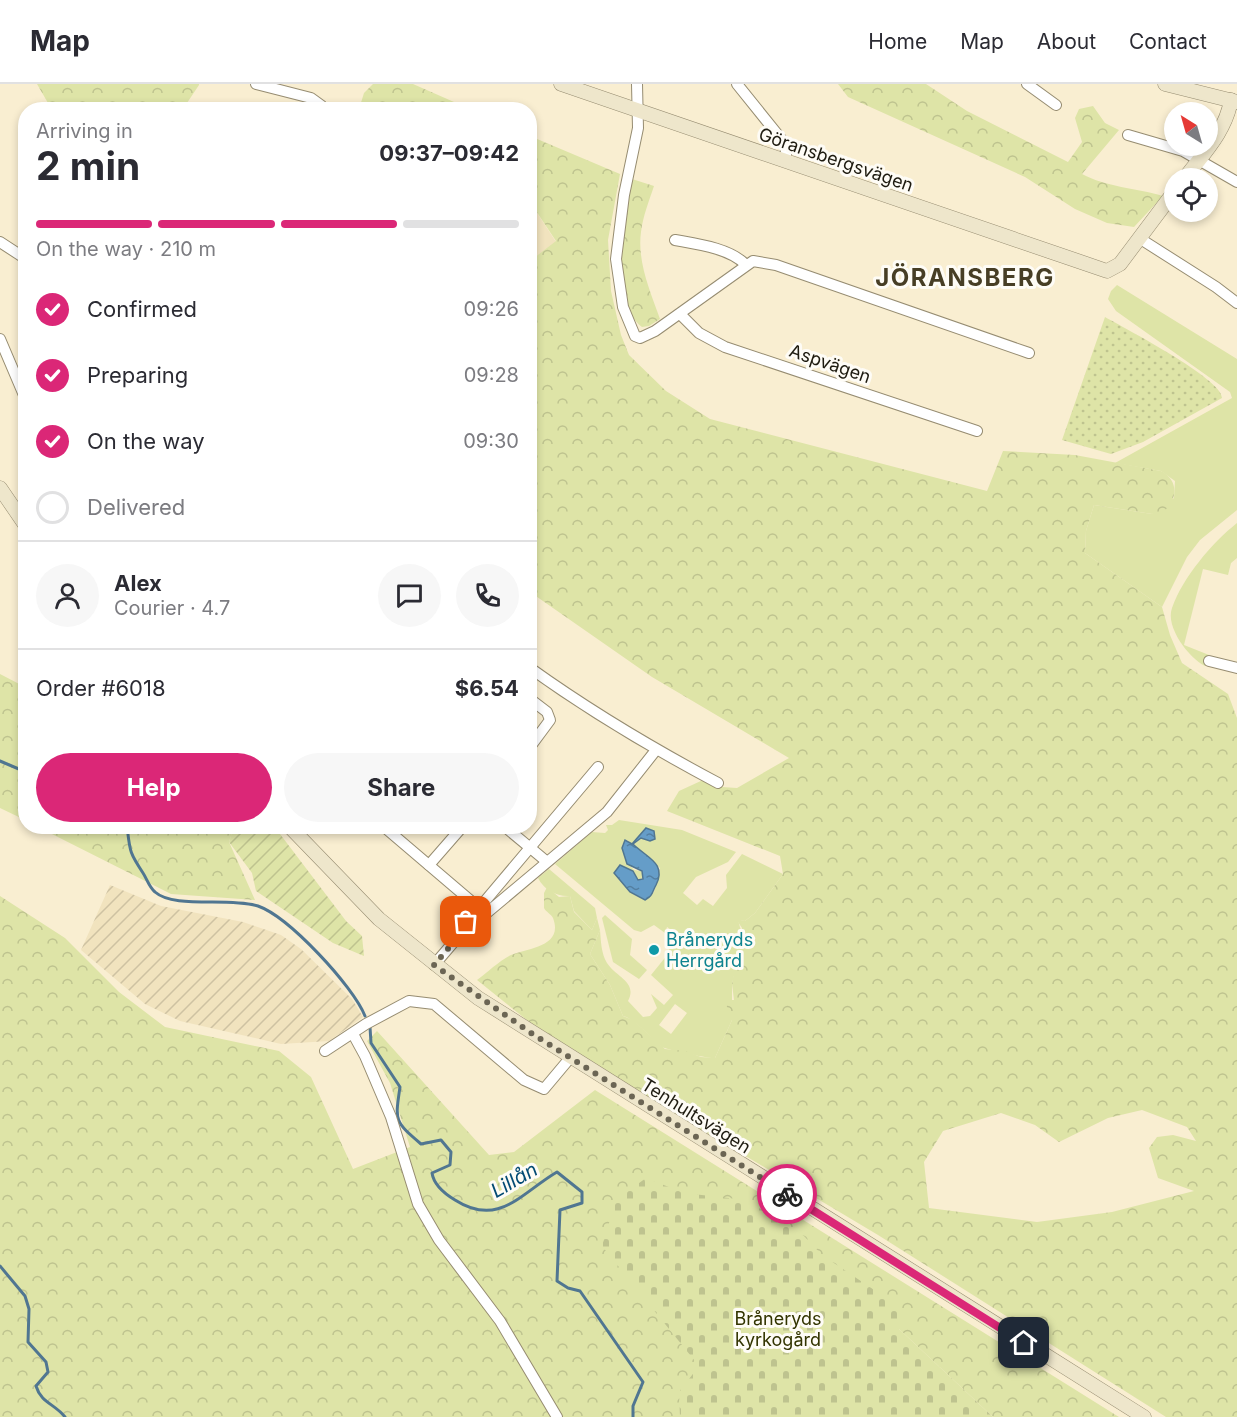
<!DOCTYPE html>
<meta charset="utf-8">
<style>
body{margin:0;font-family:Inter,sans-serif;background:#f7f7f7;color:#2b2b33;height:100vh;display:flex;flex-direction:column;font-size:22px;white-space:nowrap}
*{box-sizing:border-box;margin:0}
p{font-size:20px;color:#7c7c81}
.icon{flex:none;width:33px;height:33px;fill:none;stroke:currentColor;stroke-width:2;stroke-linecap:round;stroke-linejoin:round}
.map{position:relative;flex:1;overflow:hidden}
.panel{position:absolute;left:18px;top:18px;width:519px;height:732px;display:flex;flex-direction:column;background:#fff;border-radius:24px;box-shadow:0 3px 9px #0003}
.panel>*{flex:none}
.needle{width:39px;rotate:323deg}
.controls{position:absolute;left:1164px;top:18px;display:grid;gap:12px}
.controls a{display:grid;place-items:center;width:54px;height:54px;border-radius:50%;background:#fff;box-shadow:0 3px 9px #0003;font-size:30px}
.pin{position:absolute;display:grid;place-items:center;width:51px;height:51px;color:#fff;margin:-26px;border-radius:12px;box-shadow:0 3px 9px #0006}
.courier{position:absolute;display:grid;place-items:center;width:60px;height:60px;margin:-30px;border:4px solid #db2777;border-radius:50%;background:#fff;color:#222;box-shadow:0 2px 8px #0007}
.headline em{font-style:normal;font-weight:700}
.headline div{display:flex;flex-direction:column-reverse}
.headline{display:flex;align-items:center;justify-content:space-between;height:102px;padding:0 18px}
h1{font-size:39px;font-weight:700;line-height:45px}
.bar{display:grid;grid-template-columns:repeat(4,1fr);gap:9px 6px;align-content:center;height:72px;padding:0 18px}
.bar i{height:8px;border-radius:4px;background:#e1e1e2}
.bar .active{background:#db2777}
.bar p{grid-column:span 4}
.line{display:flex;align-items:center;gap:15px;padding:0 18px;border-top:2px solid #e1e1e2}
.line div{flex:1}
.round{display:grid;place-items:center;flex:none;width:63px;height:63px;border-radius:32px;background:#f7f7f7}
ol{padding:0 18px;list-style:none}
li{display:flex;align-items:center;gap:18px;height:66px}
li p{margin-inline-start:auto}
li .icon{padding:6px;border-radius:50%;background:#db2777;color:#fff;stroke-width:4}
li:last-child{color:#7c7c81}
li i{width:33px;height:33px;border:3px solid #e1e1e2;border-radius:50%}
.cta{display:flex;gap:12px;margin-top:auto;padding:12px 18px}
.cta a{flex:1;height:69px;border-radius:36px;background:#db2777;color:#fff;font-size:24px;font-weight:700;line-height:69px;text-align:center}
.cta a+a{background:#f7f7f7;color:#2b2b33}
header{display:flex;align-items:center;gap:36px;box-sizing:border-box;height:84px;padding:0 30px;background:#fff;border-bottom:2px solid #e1e1e2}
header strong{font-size:28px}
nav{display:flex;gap:33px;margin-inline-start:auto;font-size:21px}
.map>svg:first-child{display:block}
.built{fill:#f1e3be}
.industrial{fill:url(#industrial-furrows)}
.grass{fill:#dee4a7;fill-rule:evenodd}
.forest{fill:url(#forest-crowns);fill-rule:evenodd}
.cemetery{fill:url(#cemetery-stones)}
.park{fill:url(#park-dots)}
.garden{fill:url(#garden-furrows)}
.water{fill:url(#water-ripples);stroke:#507691;stroke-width:1.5}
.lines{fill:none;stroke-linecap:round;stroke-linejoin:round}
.stream{stroke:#507691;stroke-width:3}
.street-casing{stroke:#968c71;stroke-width:12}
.secondary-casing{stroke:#968c71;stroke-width:15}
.street{stroke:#fff;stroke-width:10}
.secondary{stroke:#eee6cb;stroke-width:14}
.done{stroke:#6b6554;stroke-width:6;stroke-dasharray:0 10.8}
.route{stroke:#db2777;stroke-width:8}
.culture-dot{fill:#0f9aa8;stroke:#fefcf6;stroke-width:2}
.labels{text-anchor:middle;stroke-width:6;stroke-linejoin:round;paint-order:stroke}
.street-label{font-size:18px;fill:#1e1b10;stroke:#fefcf6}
.culture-label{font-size:18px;fill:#0d838f;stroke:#fefcf6;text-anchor:start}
.park-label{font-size:18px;fill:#323400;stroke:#fefcf6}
.water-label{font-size:20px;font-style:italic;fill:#034b74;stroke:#fefcf6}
.district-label{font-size:24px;font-weight:bold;letter-spacing:1.5px;fill:#473e25;stroke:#fefcf6}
</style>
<header>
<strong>Map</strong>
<nav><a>Home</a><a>Map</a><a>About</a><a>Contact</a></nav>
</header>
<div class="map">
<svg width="1237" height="1333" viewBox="0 0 1237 1333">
<defs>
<pattern id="industrial-furrows" width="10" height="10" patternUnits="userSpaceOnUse" patternTransform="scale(1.5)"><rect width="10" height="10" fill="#f1e3be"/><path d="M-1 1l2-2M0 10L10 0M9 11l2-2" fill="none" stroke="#cec2a2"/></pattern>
<pattern id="forest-crowns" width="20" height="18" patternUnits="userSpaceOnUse" patternTransform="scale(1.5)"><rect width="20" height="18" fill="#dee4a7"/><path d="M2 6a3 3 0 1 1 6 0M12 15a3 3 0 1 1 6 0" fill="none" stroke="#bec38f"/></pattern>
<pattern id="cemetery-stones" width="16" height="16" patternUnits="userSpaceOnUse" patternTransform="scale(1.5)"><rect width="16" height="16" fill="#dee4a7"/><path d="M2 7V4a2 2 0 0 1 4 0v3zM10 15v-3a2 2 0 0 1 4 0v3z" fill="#bec38f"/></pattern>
<pattern id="park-dots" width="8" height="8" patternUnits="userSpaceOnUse" patternTransform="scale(1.5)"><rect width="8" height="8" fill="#dee4a7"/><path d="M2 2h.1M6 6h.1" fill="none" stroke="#bec38f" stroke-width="1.8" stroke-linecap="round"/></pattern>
<pattern id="garden-furrows" width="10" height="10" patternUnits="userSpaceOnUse" patternTransform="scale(1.5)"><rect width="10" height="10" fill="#dee4a7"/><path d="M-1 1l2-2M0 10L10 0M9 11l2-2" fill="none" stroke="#bec38f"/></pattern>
<pattern id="water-ripples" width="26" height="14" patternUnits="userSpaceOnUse" patternTransform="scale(1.5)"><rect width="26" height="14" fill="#659dc8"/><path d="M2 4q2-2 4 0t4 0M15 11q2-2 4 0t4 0" fill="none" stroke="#537fa1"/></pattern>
</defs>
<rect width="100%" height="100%" fill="#f9eed1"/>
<path class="built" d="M 530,118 L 556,158 L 530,177 Z"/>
<path class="industrial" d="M 110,801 L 161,822 L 243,838 L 281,851 L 301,865 L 352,915 L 363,933 L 329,957 L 281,960 L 180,937 L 145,920 L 81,866 Z"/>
<g class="grass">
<path d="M 1117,201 L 1237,275 L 1237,426 L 1200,456 L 1187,473 L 1162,523 L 1085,469 L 1086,447 L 1094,421 L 1152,430 L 1174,414 L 1175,397 L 1161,387 L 1115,379 L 1232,314 L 1230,308 L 1116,227 L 1108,215 L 1111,207 Z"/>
<path d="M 1237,439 L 1237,474 L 1231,479 L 1228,491 L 1203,485 L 1184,561 L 1209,571 L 1205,582 C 1189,574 1165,543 1172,524 C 1183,493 1212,459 1237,439 Z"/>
<path d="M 619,736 L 682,746 L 736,768 L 728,778 L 696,793 L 683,809 L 697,821 L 703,815 L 713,822 L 727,804 L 726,791 L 742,770 L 783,790 L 755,829 L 745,837 L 738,836 L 743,854 L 732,900 L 732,936 L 715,974 C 709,975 665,965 662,963 C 652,955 635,935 623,932 L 610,901 L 590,870 L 600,846 C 601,857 601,869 607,879 C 616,893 638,898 628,917 L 643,933 L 650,932 L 657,924 L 651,910 L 664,921 L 673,911 L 651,891 L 668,870 L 674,848 L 667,843 L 665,849 L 654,841 L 641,848 L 634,846 L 555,780 L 592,748 L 605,749 L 608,746 L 606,741 L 612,741 ZM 627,756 L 660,784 L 654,808 L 642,815 L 630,808 L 615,790 L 620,781 L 633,787 L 638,796 L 644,793 L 641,787 L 634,786 L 627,778 L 622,761 ZM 675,920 L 687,929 L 671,950 L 659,941 Z"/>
<path d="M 549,785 L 595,824 L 597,834 L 592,846 L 574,827 L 570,812 C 557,813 544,806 538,794 Z"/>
<path d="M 605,831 L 632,855 L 630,871 L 647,886 L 639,895 L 613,878 L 602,834 Z"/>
</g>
<g class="forest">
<path d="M 37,0 L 199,0 L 199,1 L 183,25 L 52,26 Z"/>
<path d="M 373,0 L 413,0 L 470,25 L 359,25 L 364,9 Z"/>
<path d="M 838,0 L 926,0 L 967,27 L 1068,78 L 1082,58 L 1075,34 L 1079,25 L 1093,22 L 1105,39 L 1119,46 L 1082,90 C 1106,103 1136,104 1163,112 L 1134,143 L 1107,139 L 1075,125 L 1025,93 L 848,13 Z"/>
<path d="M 530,52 L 620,90 L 608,156 L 611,207 L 621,251 L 629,271 L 666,307 L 710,335 L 987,407 L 1003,367 L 1075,371 L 1161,387 C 1179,396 1178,416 1163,428 L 1152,430 L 1094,421 L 1086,447 L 1085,469 L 1162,523 L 1170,551 L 1182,579 L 1228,610 L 1237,634 L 1237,1333 L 1166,1333 L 878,1151 L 553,957 L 477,896 C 488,888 499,877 511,871 C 527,864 564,863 553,834 C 551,830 546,828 544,824 L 544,809 L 547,803 L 559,813 L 570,812 L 574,828 L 592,846 L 597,834 L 600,846 L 590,870 L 610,901 L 623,932 L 633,936 L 665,965 L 685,967 L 701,973 L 715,974 L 732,936 L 726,920 L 728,916 L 734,916 L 732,900 L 737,871 L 743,854 L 742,844 L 736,835 L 745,837 L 755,829 L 783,790 L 780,772 L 667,727 L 679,707 L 703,696 L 722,703 L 737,704 L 789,674 L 652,593 L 530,508 L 530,177 L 556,157 L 530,118 ZM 1142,1026 L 1187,1043 L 1196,1057 L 1173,1051 L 1157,1053 L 1149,1064 L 1158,1094 L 1194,1107 L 1112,1128 L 1037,1138 L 929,1124 L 924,1078 L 943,1047 L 1001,1029 L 1035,1041 L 1059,1058 L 1108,1034 Z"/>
<path d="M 632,95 L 654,102 C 649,117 643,132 641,148 C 637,177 650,207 660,235 L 649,242 L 642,243 C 608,217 626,132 632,95 Z"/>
<path d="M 0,590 L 25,603 L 25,736 L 0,724 Z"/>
<path d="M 38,743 L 234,743 L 229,758 L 255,816 L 171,810 Z"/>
<path d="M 0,812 L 65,854 L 119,908 L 165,943 L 279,967 L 311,993 L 353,1085 L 410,1063 L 390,999 L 367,957 L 377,947 L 489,1071 L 514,1068 L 595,1006 L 1119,1333 L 993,1333 L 899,1245 L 791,1333 L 0,1333 Z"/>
</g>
<path class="cemetery" d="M 646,1094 L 684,1109 L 746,1116 L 804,1152 L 822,1171 L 907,1228 L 899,1245 L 993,1333 L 680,1333 L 679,1308 L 699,1282 L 602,1162 L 616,1116 Z"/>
<path class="park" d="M 1105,233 C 1124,244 1223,295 1222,314 L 1143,358 L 1111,370 L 1062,356 Z"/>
<path class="garden" d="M 234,742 L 270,743 L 277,746 L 346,837 L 362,852 L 364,872 L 333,859 L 256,807 L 252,789 L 229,758 Z"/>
<path class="water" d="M 646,744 L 654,747 L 655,755 L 650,757 L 641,754 L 633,760 C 647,774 667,779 656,801 C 652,808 653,812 645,816 L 630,808 L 614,789 L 620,781 L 633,787 L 638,796 L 643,795 L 642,787 L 627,780 L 622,764 L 625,756 L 632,760 Z"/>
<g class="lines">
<g class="stream">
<path d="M 0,677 L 26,688"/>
<path d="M 127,742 C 130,767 129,768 143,789 C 147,795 149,803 155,808 C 174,825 229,813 258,822 C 289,833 353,902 365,932"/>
<path d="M 370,943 L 371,959 L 400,1003 C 395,1037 394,1037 421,1060 L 441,1056 L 451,1068 L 450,1081 L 432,1089 C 434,1102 445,1110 455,1116 C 499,1144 521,1109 557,1088 L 582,1108 L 582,1119 L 560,1126 L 557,1197 L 568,1204 L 580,1207 L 643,1298 L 633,1322 L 633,1333"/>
<path d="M 0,1182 L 25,1212 L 29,1225 L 28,1258 L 46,1278 L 48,1288 L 36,1302 C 41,1319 55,1320 65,1333"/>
</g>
<g class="street-casing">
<g id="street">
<path d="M 256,0 L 311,14 L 322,22"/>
<path d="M 637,0 L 638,44 L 624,111 L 616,175 L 623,223 L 635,252 L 640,254 L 655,247 L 753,177 L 776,181 L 1029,269"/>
<path d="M 737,0 L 782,56 L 786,66 L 786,78"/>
<path d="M 1027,0 L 1056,21"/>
<path d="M 1128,51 L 1183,67 L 1237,98"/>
<path d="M 1139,154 L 1216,203 L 1237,219"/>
<path d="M 675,156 C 697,160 729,164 745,180"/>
<path d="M 0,158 L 26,175"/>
<path d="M 680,230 L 699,249 L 725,263 L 977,347"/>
<path d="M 0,255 L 26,316"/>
<path d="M 1209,577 L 1237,584"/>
<path d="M 530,584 C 590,627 652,664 718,699"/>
<path d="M 530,615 L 547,628 L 550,636 L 530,663"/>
<path d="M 383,742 L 478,823"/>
<path d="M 504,742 L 546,777"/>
<path d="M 429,781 L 463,742"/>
<path d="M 464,842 L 598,683"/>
<path d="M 434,881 L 458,853 L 607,728 L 656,666"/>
<path d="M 353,950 L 365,972 L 391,1033 L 418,1120 L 439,1156 L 500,1237 L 557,1333"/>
<path d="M 325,967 L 366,940 L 409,917 L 434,920 L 524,996 L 544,1005 L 570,974"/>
</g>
</g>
<g class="secondary-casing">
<g id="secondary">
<path d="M 561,0 L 1107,187 L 1120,180 L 1174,108"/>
<path d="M 1165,0 L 1237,18"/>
<path d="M 1185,94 C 1203,70 1226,47 1231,16"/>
<path d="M 0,404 L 26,442"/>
<path d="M 289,742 L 379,835 L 478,914 L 1144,1333"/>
</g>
</g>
<use href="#street" class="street"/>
<use href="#secondary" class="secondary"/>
</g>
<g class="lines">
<path class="done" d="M 466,838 L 458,853 L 434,881 L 531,949 L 787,1110"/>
<path class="route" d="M 787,1110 L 1024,1259"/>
</g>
<circle class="culture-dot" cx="654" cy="866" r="6"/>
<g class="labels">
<g class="street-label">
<text transform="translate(836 76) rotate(19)" y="6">Göransbergsvägen</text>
<text transform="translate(830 280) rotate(19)" y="6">Aspvägen</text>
<text transform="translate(696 1032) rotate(32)" y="6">Tenhultsvägen</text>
</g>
<g class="culture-label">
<text x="666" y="862">Bråneryds<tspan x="666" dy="21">Herrgård</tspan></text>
</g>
<g class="park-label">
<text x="778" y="1241">Bråneryds<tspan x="778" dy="21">kyrkogård</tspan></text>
</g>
<g class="water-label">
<text transform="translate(514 1096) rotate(-30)" y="7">Lillån</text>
</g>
<g class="district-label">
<text x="965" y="202">JÖRANSBERG</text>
</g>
</g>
</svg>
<div class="controls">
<a><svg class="needle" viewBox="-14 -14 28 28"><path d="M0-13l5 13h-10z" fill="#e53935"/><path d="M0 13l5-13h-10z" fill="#7c7c81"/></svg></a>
<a><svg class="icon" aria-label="locate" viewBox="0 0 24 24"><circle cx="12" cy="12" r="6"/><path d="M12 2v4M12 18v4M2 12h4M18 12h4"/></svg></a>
</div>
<div class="pin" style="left:466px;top:838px;background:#ea580c"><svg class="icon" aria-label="bag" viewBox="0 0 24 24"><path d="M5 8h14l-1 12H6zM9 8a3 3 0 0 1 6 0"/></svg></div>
<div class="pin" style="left:1024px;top:1259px;background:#1f2937"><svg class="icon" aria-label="home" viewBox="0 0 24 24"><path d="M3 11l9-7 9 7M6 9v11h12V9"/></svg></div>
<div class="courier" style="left:787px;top:1110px"><svg class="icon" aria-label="bike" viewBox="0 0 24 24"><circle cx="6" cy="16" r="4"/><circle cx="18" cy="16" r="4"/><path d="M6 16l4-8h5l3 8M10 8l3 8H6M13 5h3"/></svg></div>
<section class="panel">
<div class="headline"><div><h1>2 min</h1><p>Arriving in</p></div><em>09:37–09:42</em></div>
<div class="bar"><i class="active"></i><i class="active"></i><i class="active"></i><i></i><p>On the way · 210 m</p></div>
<ol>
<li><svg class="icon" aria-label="check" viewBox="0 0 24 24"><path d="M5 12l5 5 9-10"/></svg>Confirmed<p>09:26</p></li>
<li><svg class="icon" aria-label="check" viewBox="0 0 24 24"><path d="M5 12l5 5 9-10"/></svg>Preparing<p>09:28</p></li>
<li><svg class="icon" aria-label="check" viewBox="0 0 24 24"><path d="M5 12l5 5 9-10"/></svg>On the way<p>09:30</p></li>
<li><i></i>Delivered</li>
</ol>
<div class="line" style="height:108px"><a class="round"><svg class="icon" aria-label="person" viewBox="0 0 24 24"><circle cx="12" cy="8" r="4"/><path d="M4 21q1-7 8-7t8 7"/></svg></a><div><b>Alex</b><p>Courier · 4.7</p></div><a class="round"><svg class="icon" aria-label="chat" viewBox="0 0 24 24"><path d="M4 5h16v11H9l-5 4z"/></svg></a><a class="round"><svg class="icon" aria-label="phone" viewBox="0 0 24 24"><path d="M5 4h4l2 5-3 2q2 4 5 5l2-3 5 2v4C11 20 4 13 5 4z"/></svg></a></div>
<div class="line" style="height:78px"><div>Order #6018</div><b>$6.54</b></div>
<div class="cta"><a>Help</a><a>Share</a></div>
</section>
</div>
